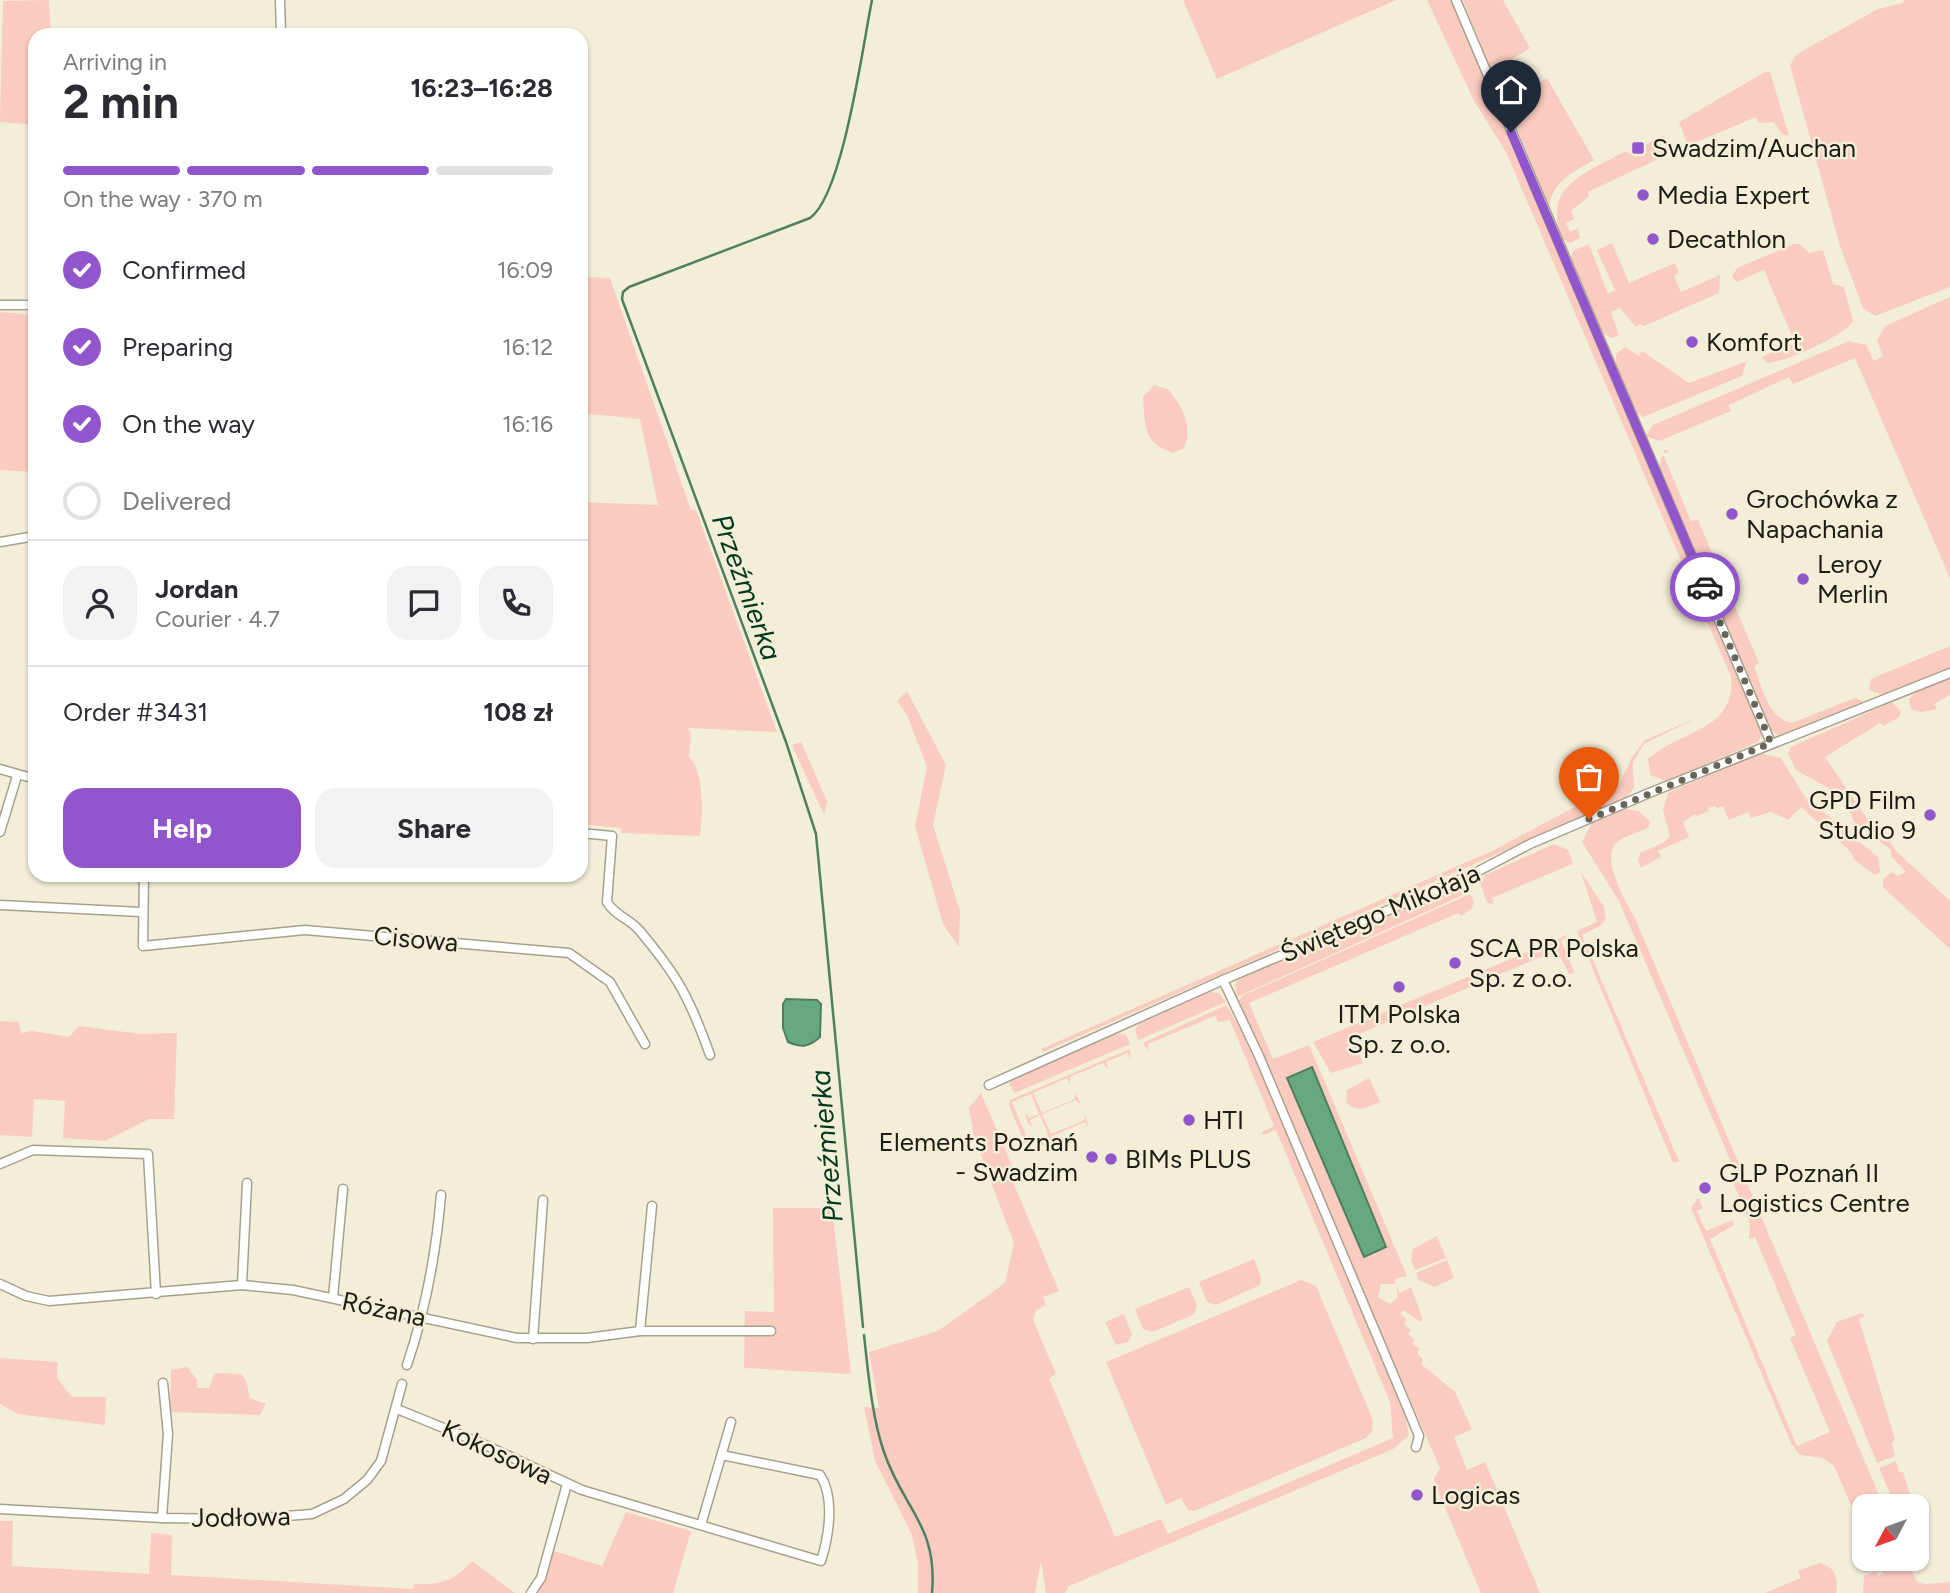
<!DOCTYPE html>
<meta charset="utf-8">
<style>
body{margin:0;font-family:Figtree,sans-serif;background:#f2f2f3;color:#2b2b33;height:100vh;display:flex;flex-direction:column;font-size:26px;white-space:nowrap}
*{box-sizing:border-box;margin:0}
p{font-size:23px;color:#7c7c81}
.icon{flex:none;width:38px;height:38px;fill:none;stroke:currentColor;stroke-width:2;stroke-linecap:round;stroke-linejoin:round}
.map{position:relative;flex:1;overflow:hidden}
.sheet{position:absolute;left:28px;top:28px;width:560px;height:854px;display:flex;flex-direction:column;background:#fff;border-radius:21px;box-shadow:0 2px 5px #0004}
.sheet>*{flex:none}
.needle{width:46px;rotate:229deg}
.tools{position:absolute;left:1852px;top:1494px;display:grid;gap:14px}
.tools a{display:grid;place-items:center;width:77px;height:77px;border-radius:14px;background:#fff;box-shadow:0 2px 5px #0004;font-size:35px}
.pin{position:absolute;display:grid;place-items:center;width:60px;height:60px;color:#fff;margin:-72px -30px;border-radius:50% 50% 50% 0;rotate:-45deg;box-shadow:0 0 7px #0007}
.pin .icon{rotate:45deg}
.courier{position:absolute;display:grid;place-items:center;width:70px;height:70px;margin:-35px;border:5px solid #9155cc;border-radius:50%;background:#fff;color:#222;box-shadow:0 2px 9px #0007}
.head em{font-style:normal;font-weight:700}
.head div{display:flex;flex-direction:column-reverse}
.head{display:flex;align-items:center;justify-content:space-between;height:119px;padding:0 35px}
h1{font-size:46px;font-weight:700;line-height:52px}
.bar{display:grid;grid-template-columns:repeat(4,1fr);gap:10px 7px;align-content:center;height:84px;padding:0 35px}
.bar i{height:9px;border-radius:5px;background:#e1e1e2}
.bar .active{background:#9155cc}
.bar p{grid-column:span 4}
.line{display:flex;align-items:center;gap:18px;padding:0 35px;border-top:2px solid #e1e1e2}
.line div{flex:1}
.round{display:grid;place-items:center;flex:none;width:74px;height:74px;border-radius:21px;background:#f2f2f3}
ol{padding:0 35px;list-style:none}
li{display:flex;align-items:center;gap:21px;height:77px}
li p{margin-inline-start:auto}
li .icon{padding:7px;border-radius:50%;background:#9155cc;color:#fff;stroke-width:4}
li:last-child{color:#7c7c81}
li i{width:38px;height:38px;border:4px solid #e1e1e2;border-radius:50%}
.primary-button{display:flex;gap:14px;margin-top:auto;padding:14px 35px}
.primary-button a{flex:1;height:80px;border-radius:21px;background:#9155cc;color:#fff;font-size:28px;font-weight:700;line-height:80px;text-align:center}
.primary-button a+a{background:#f2f2f3;color:#2b2b33}
.map>svg:first-child{display:block}
.green{fill:#facbbf}
.water{fill:#66a980;stroke:#507f60;stroke-width:2}
.lines{fill:none;stroke-linecap:round;stroke-linejoin:round}
.stream{stroke:#507f60;stroke-width:2.5}
.street-casing{stroke:#a6a18d;stroke-width:11}
.street{stroke:#fff;stroke-width:8}
.done{stroke:#696659;stroke-width:7;stroke-dasharray:0 12.6}
.route{stroke:#9155cc;stroke-width:9}
.poi-dot{fill:#9155cc;stroke:#f3eed8;stroke-width:2.5}
.labels{text-anchor:middle;stroke-width:5;stroke-linejoin:round;paint-order:stroke}
.poi-label{font-size:26px;fill:#1e1c14;stroke:#f3eed8;text-anchor:start}
.street-label{font-size:26px;fill:#1e1c14;stroke:#f3eed8}
.water-label{font-size:28px;font-style:italic;fill:#00381d;stroke:#f3eed8}
</style>
<div class="map">
<svg width="1950" height="1593" viewBox="0 0 1950 1593">
<rect width="100%" height="100%" fill="#f3eed8"/>
<g class="green">
<path d="M 49,0 L 51,35 L 35,35 L 35,125 L 0,122 L 3,1 Z"/>
<path d="M 1183,0 L 1396,0 L 1217,79 Z"/>
<path d="M 1427,0 L 1450,0 L 1455,11 L 1762,735 L 1758,742 L 1666,781 L 1650,775 L 1648,759 C 1679,731 1736,731 1731,677 L 1506,152 L 1474,101 Z"/>
<path d="M 1463,0 L 1503,0 L 1530,48 L 1512,59 L 1524,81 L 1507,85 L 1493,76 Z"/>
<path d="M 1904,0 L 1950,0 L 1950,287 L 1875,316 L 1863,308 L 1840,246 L 1790,65 L 1797,54 L 1878,9 L 1903,3 Z"/>
<path d="M 1765,72 L 1770,72 L 1789,136 L 1782,134 L 1774,122 L 1759,123 L 1756,117 L 1692,144 L 1695,151 L 1690,152 L 1679,122 Z"/>
<path d="M 1547,78 L 1594,160 C 1573,172 1553,181 1549,207 L 1511,113 L 1520,94 Z"/>
<path d="M 1663,135 L 1673,152 L 1588,192 L 1589,196 L 1571,211 L 1574,219 L 1566,223 L 1570,232 L 1578,228 L 1580,238 L 1570,243 L 1563,239 C 1540,186 1588,172 1626,151 L 1629,154 Z"/>
<path d="M 1612,243 L 1629,283 L 1675,263 L 1679,273 L 1674,276 L 1681,292 L 1720,275 L 1719,293 L 1644,326 L 1641,324 L 1636,327 L 1620,308 L 1611,312 L 1619,335 L 1612,338 L 1602,333 L 1570,259 L 1574,250 L 1589,244 L 1608,294 L 1615,290 L 1597,250 Z"/>
<path d="M 1794,244 L 1800,244 L 1809,253 L 1823,250 L 1833,284 L 1844,287 L 1853,321 C 1846,335 1782,364 1766,363 L 1759,352 L 1762,357 L 1795,343 L 1764,270 L 1737,282 L 1732,277 L 1737,268 Z"/>
<path d="M 581,277 L 610,278 L 691,510 L 696,510 L 777,732 L 688,728 L 691,733 L 689,757 C 704,769 703,817 700,836 L 621,833 L 621,828 L 581,824 L 581,502 L 658,505 L 640,419 L 581,413 Z"/>
<path d="M 1950,297 L 1950,578 L 1855,358 L 1793,384 L 1789,377 L 1729,405 L 1731,411 L 1659,441 L 1646,436 L 1653,425 L 1849,341 L 1866,345 L 1874,361 L 1883,356 L 1877,341 L 1885,326 Z"/>
<path d="M 0,312 L 35,315 L 35,472 L 0,470 Z"/>
<path d="M 1625,347 L 1639,356 L 1642,351 L 1689,383 L 1747,361 L 1742,376 L 1643,417 L 1636,412 L 1616,364 L 1616,354 Z"/>
<path d="M 1154,385 L 1169,390 C 1182,408 1194,426 1184,448 L 1173,453 C 1143,443 1145,425 1143,397 Z"/>
<path d="M 1665,449 L 1669,451 L 1663,454 L 1691,521 L 1698,520 L 1759,663 L 1754,666 C 1762,686 1768,719 1792,723 L 1855,698 L 1863,701 L 1860,705 L 1787,736 L 1779,736 L 1770,729 L 1659,467 Z"/>
<path d="M 1950,646 L 1950,668 L 1883,695 L 1869,690 L 1871,679 Z"/>
<path d="M 1950,678 L 1950,695 L 1934,704 L 1937,709 L 1921,712 L 1911,709 L 1909,700 L 1914,693 Z"/>
<path d="M 907,691 L 946,765 L 933,825 L 960,911 L 959,947 L 943,924 L 915,826 L 927,767 L 907,715 L 897,701 Z"/>
<path d="M 1892,702 L 1901,711 L 1899,717 L 1884,726 L 1880,723 L 1825,757 L 1868,820 L 1874,825 L 1878,822 L 1895,850 L 1950,901 L 1950,949 L 1883,887 L 1883,880 L 1891,872 L 1898,876 L 1906,872 L 1891,856 L 1891,850 L 1855,823 L 1843,799 L 1835,792 L 1796,770 L 1788,753 L 1791,747 Z"/>
<path d="M 1699,717 L 1644,744 L 1633,763 L 1634,788 L 1626,798 L 1043,1052 L 1041,1049 L 1494,850 L 1620,783 L 1632,757 L 1645,740 Z"/>
<path d="M 801,742 L 827,801 L 824,815 L 792,745 Z"/>
<path d="M 1759,753 L 1781,758 L 1805,797 L 1878,857 L 1880,872 L 1875,875 L 1853,859 L 1852,853 L 1801,807 L 1788,820 L 1771,812 L 1751,818 L 1748,812 L 1729,820 L 1723,806 L 1717,808 L 1715,806 L 1708,808 L 1709,811 L 1697,816 L 1695,814 L 1683,822 L 1689,837 L 1658,851 L 1661,857 L 1641,868 L 1638,861 L 1640,853 L 1663,843 L 1670,836 L 1663,810 L 1668,793 Z"/>
<path d="M 1625,809 L 1639,811 L 1650,822 L 1649,827 C 1639,833 1621,836 1614,845 C 1603,862 1626,903 1635,918 L 1884,1507 L 1864,1507 L 1864,1534 L 1834,1466 L 1823,1458 L 1800,1455 L 1791,1443 L 1691,1208 L 1698,1198 L 1703,1208 L 1697,1211 L 1706,1231 L 1732,1220 L 1734,1225 L 1710,1239 L 1797,1446 L 1830,1432 L 1790,1338 L 1796,1335 L 1755,1237 L 1749,1239 L 1750,1223 L 1733,1182 L 1738,1179 L 1723,1143 L 1619,901 L 1582,842 L 1592,823 Z"/>
<path d="M 1554,844 L 1568,850 L 1574,866 L 1572,864 L 1492,898 L 1494,904 L 1487,903 L 1480,882 L 1485,875 Z"/>
<path d="M 1581,872 L 1604,907 L 1606,919 L 1600,926 L 1582,935 L 1679,1161 L 1673,1163 L 1577,931 L 1597,922 Z"/>
<path d="M 1460,884 L 1468,885 L 1472,891 L 1235,998 L 1236,982 L 1244,977 Z"/>
<path d="M 1468,895 L 1471,895 L 1474,902 L 1472,908 L 1461,916 L 1458,913 L 1249,1003 L 1273,1059 L 1309,1045 L 1407,1276 L 1395,1279 L 1395,1284 L 1381,1284 L 1378,1297 L 1390,1304 L 1398,1298 L 1396,1286 L 1400,1293 L 1411,1287 L 1423,1320 L 1419,1321 L 1403,1310 L 1400,1314 L 1407,1320 L 1404,1324 L 1411,1330 L 1408,1334 L 1415,1340 L 1413,1344 L 1420,1349 L 1417,1354 L 1423,1359 L 1421,1364 L 1455,1392 L 1472,1429 L 1454,1437 L 1467,1470 L 1485,1462 L 1501,1499 L 1497,1501 L 1492,1489 L 1484,1492 L 1489,1507 L 1502,1502 L 1540,1593 L 1481,1593 L 1435,1484 L 1434,1478 L 1440,1468 L 1237,1002 L 1244,995 Z"/>
<path d="M 1570,934 L 1561,941 L 1574,972 L 1569,974 L 1557,950 L 1352,1037 L 1363,1063 L 1331,1073 L 1313,1042 Z"/>
<path d="M 1208,992 L 1219,993 L 1226,1002 L 1138,1040 L 1135,1029 L 1139,1024 Z"/>
<path d="M 1224,1006 L 1228,1007 L 1249,1046 L 1405,1416 L 1409,1435 L 1393,1449 L 1069,1586 L 1065,1593 L 1046,1593 L 1041,1561 L 1035,1593 L 918,1593 L 918,1564 L 912,1535 L 875,1461 L 864,1407 L 879,1408 L 869,1352 L 938,1331 L 1005,1283 L 1014,1243 L 974,1136 L 969,1108 L 981,1093 L 1013,1168 L 1010,1175 L 1059,1291 L 1043,1297 L 1046,1305 L 1036,1310 L 1033,1320 L 1056,1374 L 1049,1378 L 1115,1537 L 1161,1519 L 1168,1534 L 1393,1438 L 1390,1402 L 1276,1130 L 1263,1135 L 1262,1132 L 1274,1126 L 1230,1020 L 1218,1022 L 1215,1016 L 1148,1044 L 1148,1051 L 1143,1043 Z"/>
<path d="M 0,1021 L 19,1022 L 21,1033 L 32,1031 L 69,1037 L 79,1026 L 141,1034 L 177,1033 L 174,1119 L 149,1119 L 105,1141 L 63,1138 L 65,1101 L 34,1099 L 32,1137 L 0,1135 Z"/>
<path d="M 1118,1033 L 1126,1035 L 1130,1044 L 1014,1093 L 1009,1083 L 1012,1080 Z"/>
<path d="M 1130,1049 L 1131,1059 L 1127,1053 L 1106,1062 L 1108,1069 L 1103,1063 L 1070,1077 L 1070,1084 L 1067,1078 L 1033,1093 L 1042,1113 L 1075,1099 L 1075,1092 L 1081,1105 L 1076,1100 L 1042,1114 L 1051,1134 L 1085,1120 L 1084,1113 L 1089,1127 L 1085,1122 L 1052,1136 L 1053,1142 L 1038,1147 L 1035,1134 L 1039,1139 L 1048,1135 L 1040,1115 L 1030,1120 L 1032,1126 L 1028,1124 L 1025,1113 L 1029,1118 L 1039,1114 L 1031,1094 L 1012,1102 L 1029,1142 L 1025,1144 L 1009,1105 L 1010,1100 Z"/>
<path d="M 1369,1078 L 1380,1102 C 1367,1107 1357,1114 1346,1102 L 1347,1090 Z"/>
<path d="M 773,1208 L 832,1208 L 851,1374 L 744,1368 L 745,1311 L 774,1312 Z"/>
<path d="M 1437,1236 L 1446,1258 L 1415,1270 L 1411,1260 L 1413,1249 Z"/>
<path d="M 1254,1259 L 1261,1277 L 1260,1285 L 1216,1305 L 1207,1302 L 1199,1282 Z"/>
<path d="M 1447,1260 L 1454,1278 L 1434,1287 L 1419,1280 L 1416,1273 Z"/>
<path d="M 1301,1280 L 1316,1286 L 1373,1420 L 1372,1431 L 1366,1438 L 1194,1511 L 1188,1510 L 1181,1498 L 1166,1505 L 1106,1362 Z"/>
<path d="M 1189,1287 L 1197,1306 L 1193,1315 L 1152,1332 L 1143,1329 L 1135,1309 Z"/>
<path d="M 1862,1313 L 1865,1316 L 1859,1319 L 1895,1439 L 1892,1444 L 1895,1456 L 1877,1463 L 1827,1341 L 1837,1322 Z"/>
<path d="M 1124,1314 L 1132,1335 L 1128,1342 L 1116,1345 L 1105,1322 Z"/>
<path d="M 0,1358 L 58,1362 L 57,1378 L 72,1397 L 106,1397 L 105,1425 L 18,1414 L 0,1404 Z"/>
<path d="M 187,1367 L 197,1380 L 197,1388 L 209,1388 L 215,1373 L 241,1374 L 246,1380 L 250,1398 L 266,1404 L 260,1415 L 170,1412 L 171,1370 Z"/>
<path d="M 1896,1461 L 1899,1472 L 1903,1472 L 1914,1507 L 1896,1507 L 1879,1468 Z"/>
<path d="M 626,1512 L 691,1531 L 673,1593 L 536,1593 L 545,1579 L 554,1551 L 602,1566 Z"/>
<path d="M 0,1521 L 13,1521 L 12,1566 L 149,1574 L 151,1533 L 172,1535 L 171,1575 L 413,1589 L 414,1584 C 440,1585 455,1581 472,1561 L 515,1593 L 0,1593 Z"/>
<path d="M 1866,1559 L 1906,1559 L 1917,1582 L 1925,1584 L 1950,1582 L 1950,1593 L 1863,1593 L 1864,1576 L 1876,1571 L 1878,1576 L 1883,1573 L 1880,1566 L 1865,1573 Z"/>
<path d="M 1819,1563 C 1835,1566 1839,1578 1836,1593 L 1765,1593 L 1801,1578 L 1798,1571 Z"/>
</g>
<g class="water">
<path d="M 786,999 L 817,1000 L 821,1004 L 820,1037 C 809,1047 802,1048 788,1042 L 783,1028 L 783,1004 Z"/>
<path d="M 1312,1067 L 1386,1247 L 1364,1257 L 1287,1078 Z"/>
</g>
<g class="lines">
<g class="stream">
<path d="M 863,1327 L 816,834 L 786,742 L 622,299 L 623,292 L 629,287 L 810,218 C 843,195 863,44 872,0"/>
<path d="M 864,1335 C 868,1371 872,1418 884,1452 C 903,1509 938,1525 932,1593"/>
</g>
<g class="street-casing">
<g id="street">
<path d="M 280,0 L 281,35"/>
<path d="M 1456,0 L 1771,743"/>
<path d="M 0,305 L 26,305"/>
<path d="M 0,542 L 35,536"/>
<path d="M 0,769 L 35,779"/>
<path d="M 0,832 L 17,776"/>
<path d="M 581,833 L 612,836 L 607,902 C 614,915 630,919 639,930 C 678,976 690,999 710,1055"/>
<path d="M 144,875 L 143,946 L 305,930 L 569,953 L 610,982 L 645,1044"/>
<path d="M 0,905 L 141,912"/>
<path d="M 1223,980 L 1259,1056 L 1410,1414 L 1419,1436 L 1416,1447"/>
<path d="M 989,1085 L 1223,980 L 1471,875 L 1530,844 L 1649,793 L 1950,673"/>
<path d="M 0,1164 L 33,1150 L 148,1154 L 156,1294"/>
<path d="M 0,1284 L 26,1296 L 49,1301 L 242,1285 L 293,1290 L 517,1338 L 587,1338 L 640,1331 L 771,1331"/>
<path d="M 242,1285 L 247,1183"/>
<path d="M 333,1298 L 343,1189"/>
<path d="M 640,1331 L 652,1206"/>
<path d="M 533,1339 L 543,1200"/>
<path d="M 407,1365 C 426,1309 436,1254 441,1195"/>
<path d="M 397,1409 L 483,1444 L 582,1490 L 821,1561 C 829,1536 835,1497 820,1475 L 722,1455"/>
<path d="M 0,1509 L 162,1518 L 248,1519 L 312,1514 L 344,1499 L 367,1480 L 381,1461 L 402,1384"/>
<path d="M 162,1518 L 168,1434 L 163,1383"/>
<path d="M 701,1525 L 731,1422"/>
<path d="M 531,1593 L 541,1578 L 567,1484"/>
</g>
</g>
<use href="#street" class="street"/>
</g>
<g class="lines">
<path class="done" d="M 1589,819 L 1771,743 L 1705,587"/>
<path class="route" d="M 1511,132 L 1705,587"/>
</g>
<g class="poi-dot">
<rect x="1631" y="141" width="14" height="14" rx="3.5"/>
<circle cx="1643" cy="195" r="7"/>
<circle cx="1653" cy="239" r="7"/>
<circle cx="1692" cy="342" r="7"/>
<circle cx="1732" cy="514" r="7"/>
<circle cx="1803" cy="579" r="7"/>
<circle cx="1930" cy="815" r="7"/>
<circle cx="1455" cy="963" r="7"/>
<circle cx="1399" cy="987" r="7"/>
<circle cx="1189" cy="1120" r="7"/>
<circle cx="1092" cy="1157" r="7"/>
<circle cx="1111" cy="1159" r="7"/>
<circle cx="1705" cy="1188" r="7"/>
<circle cx="1417" cy="1495" r="7"/>
</g>
<g class="labels">
<g class="poi-label">
<text x="1652" y="157">Swadzim/Auchan</text>
<text x="1657" y="204">Media Expert</text>
<text x="1667" y="248">Decathlon</text>
<text x="1706" y="351">Komfort</text>
<text x="1746" y="508">Grochówka z<tspan x="1746" dy="30">Napachania</tspan></text>
<text x="1817" y="573">Leroy<tspan x="1817" dy="30">Merlin</tspan></text>
<text x="1916" y="809" text-anchor="end">GPD Film<tspan x="1916" dy="30">Studio 9</tspan></text>
<text x="1469" y="957">SCA PR Polska<tspan x="1469" dy="30">Sp. z o.o.</tspan></text>
<text x="1399" y="1023" text-anchor="middle">ITM Polska<tspan x="1399" dy="30">Sp. z o.o.</tspan></text>
<text x="1203" y="1129">HTI</text>
<text x="1078" y="1151" text-anchor="end">Elements Poznań<tspan x="1078" dy="30">- Swadzim</tspan></text>
<text x="1125" y="1168">BIMs PLUS</text>
<text x="1719" y="1182">GLP Poznań II<tspan x="1719" dy="30">Logistics Centre</tspan></text>
<text x="1431" y="1504">Logicas</text>
</g>
<g class="street-label">
<text transform="translate(1380 913) rotate(-23)" y="9">Świętego Mikołaja</text>
<text transform="translate(416 939) rotate(5)" y="9">Cisowa</text>
<text transform="translate(384 1309) rotate(12)" y="9">Różana</text>
<text transform="translate(497 1452) rotate(25)" y="9">Kokosowa</text>
<text transform="translate(241 1517) rotate(-1)" y="9">Jodłowa</text>
</g>
<g class="water-label">
<text transform="translate(747 587) rotate(70)" y="10">Przeźmierka</text>
<text transform="translate(826 1146) rotate(-95)" y="10">Przeźmierka</text>
</g>
</g>
</svg>
<div class="tools">
<a><svg class="needle" viewBox="-14 -14 28 28"><path d="M0-13l5 13h-10z" fill="#e53935"/><path d="M0 13l5-13h-10z" fill="#7c7c81"/></svg></a>
</div>
<div class="pin" style="left:1589px;top:819px;background:#ea580c"><svg class="icon" aria-label="bag" viewBox="0 0 24 24"><path d="M5 8h14l-1 12H6zM9 8a3 3 0 0 1 6 0"/></svg></div>
<div class="pin" style="left:1511px;top:132px;background:#1f2937"><svg class="icon" aria-label="home" viewBox="0 0 24 24"><path d="M3 11l9-7 9 7M6 9v11h12V9"/></svg></div>
<div class="courier" style="left:1705px;top:587px"><svg class="icon" aria-label="car" viewBox="0 0 24 24"><path d="M5 17H2v-5l4-1 3-4h7l3 4 3 1v5h-3M9 17h6M6 11h13"/><circle cx="7" cy="17" r="2"/><circle cx="17" cy="17" r="2"/></svg></div>
<section class="sheet">
<div class="head"><div><h1>2 min</h1><p>Arriving in</p></div><em>16:23–16:28</em></div>
<div class="bar"><i class="active"></i><i class="active"></i><i class="active"></i><i></i><p>On the way · 370 m</p></div>
<ol>
<li><svg class="icon" aria-label="check" viewBox="0 0 24 24"><path d="M5 12l5 5 9-10"/></svg>Confirmed<p>16:09</p></li>
<li><svg class="icon" aria-label="check" viewBox="0 0 24 24"><path d="M5 12l5 5 9-10"/></svg>Preparing<p>16:12</p></li>
<li><svg class="icon" aria-label="check" viewBox="0 0 24 24"><path d="M5 12l5 5 9-10"/></svg>On the way<p>16:16</p></li>
<li><i></i>Delivered</li>
</ol>
<div class="line" style="height:126px"><a class="round"><svg class="icon" aria-label="person" viewBox="0 0 24 24"><circle cx="12" cy="8" r="4"/><path d="M4 21q1-7 8-7t8 7"/></svg></a><div><b>Jordan</b><p>Courier · 4.7</p></div><a class="round"><svg class="icon" aria-label="chat" viewBox="0 0 24 24"><path d="M4 5h16v11H9l-5 4z"/></svg></a><a class="round"><svg class="icon" aria-label="phone" viewBox="0 0 24 24"><path d="M5 4h4l2 5-3 2q2 4 5 5l2-3 5 2v4C11 20 4 13 5 4z"/></svg></a></div>
<div class="line" style="height:91px"><div>Order #3431</div><b>108 zł</b></div>
<div class="primary-button"><a>Help</a><a>Share</a></div>
</section>
</div>
